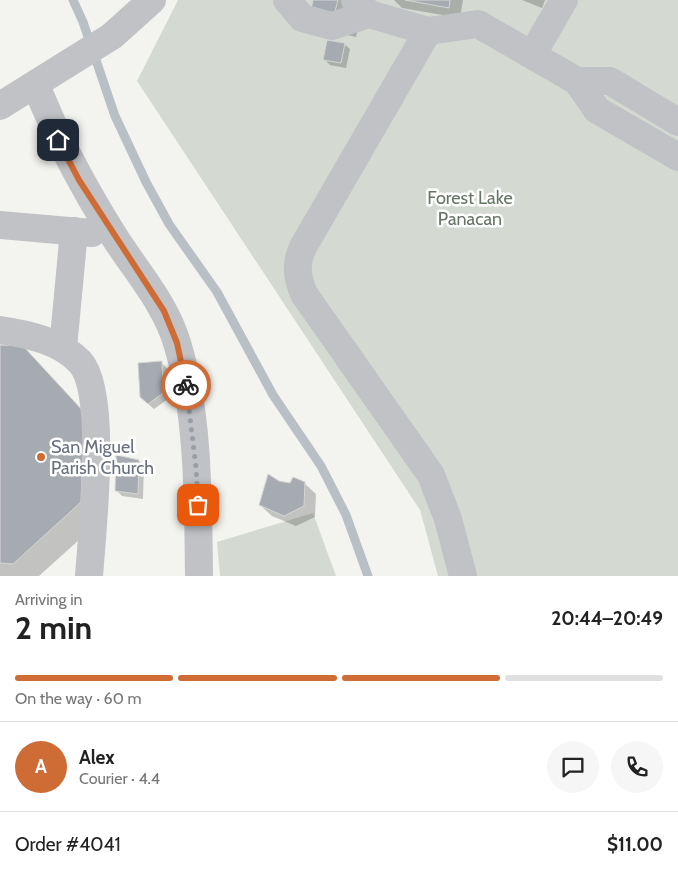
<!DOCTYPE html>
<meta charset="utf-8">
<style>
body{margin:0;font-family:Cabin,sans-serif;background:#f6f6f6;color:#222;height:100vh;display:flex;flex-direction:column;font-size:19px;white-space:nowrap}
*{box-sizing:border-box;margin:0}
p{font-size:16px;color:#767676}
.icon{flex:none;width:28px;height:28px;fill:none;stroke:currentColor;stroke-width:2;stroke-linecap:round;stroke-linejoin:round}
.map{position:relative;height:576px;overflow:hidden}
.details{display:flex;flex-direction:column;background:#fff;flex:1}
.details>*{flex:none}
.pin{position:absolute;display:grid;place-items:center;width:42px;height:42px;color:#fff;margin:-21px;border-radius:10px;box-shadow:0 2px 8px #0006}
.courier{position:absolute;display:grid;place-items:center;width:50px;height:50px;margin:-25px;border:4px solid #cf6c35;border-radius:50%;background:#fff;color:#222;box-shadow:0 1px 6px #0007}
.head em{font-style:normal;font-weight:700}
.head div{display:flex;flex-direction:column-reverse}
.head{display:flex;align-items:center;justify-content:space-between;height:85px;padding:0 15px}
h1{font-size:32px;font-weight:700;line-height:38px}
.bar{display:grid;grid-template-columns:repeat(4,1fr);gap:8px 5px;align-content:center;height:60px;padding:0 15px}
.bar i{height:6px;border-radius:4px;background:#e0e0e0}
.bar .active{background:#cf6c35}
.bar p{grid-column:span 4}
.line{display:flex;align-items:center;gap:12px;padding:0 15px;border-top:1px solid #e0e0e0}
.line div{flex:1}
.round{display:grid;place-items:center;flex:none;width:52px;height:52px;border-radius:26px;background:#f6f6f6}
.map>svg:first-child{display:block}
.green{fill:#d4dad2}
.shadow{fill:#0003}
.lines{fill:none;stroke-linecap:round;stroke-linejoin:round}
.stream{stroke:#b8c0c5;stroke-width:9}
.building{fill:#a6abb2;stroke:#d5d5d3}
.minor{stroke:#c0c2c5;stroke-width:28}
.done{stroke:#979ea6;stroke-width:5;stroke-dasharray:0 9}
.route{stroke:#cf6c35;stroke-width:6}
.poi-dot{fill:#cf6c35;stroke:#fff;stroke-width:2}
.labels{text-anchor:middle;stroke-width:5;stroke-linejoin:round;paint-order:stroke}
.park-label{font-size:18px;fill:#657664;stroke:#fff}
.poi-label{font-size:18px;fill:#66707e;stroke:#fff;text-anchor:start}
</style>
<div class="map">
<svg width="678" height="576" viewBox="0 0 678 576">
<rect width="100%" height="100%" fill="#f3f4f0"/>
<g class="green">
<path d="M 178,0 L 678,0 L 678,576 L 438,576 L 420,510 L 137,81 Z"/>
<path d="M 313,513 L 336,576 L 220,576 L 217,542 Z"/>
</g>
<g class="shadow">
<path d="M 315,0 L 342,0 L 361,19 L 356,37 L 335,32 Z"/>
<path d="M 394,0 L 463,0 L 460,18 L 402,8 Z"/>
<path d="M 522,0 L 545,0 L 542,8 Z"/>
<path d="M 344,44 L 350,49 L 346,68 L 330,65 L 325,60 Z"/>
<path d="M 0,346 L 103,432 L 100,521 L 39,576 L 0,576 Z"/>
<path d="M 161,363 L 167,368 L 168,399 L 154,409 L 147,403 Z"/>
<path d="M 139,461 L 144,466 L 143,499 L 122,496 L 117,491 Z"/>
<path d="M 279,482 L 291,485 L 304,483 L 316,494 L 315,517 L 296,526 L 272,516 L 260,505 Z"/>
</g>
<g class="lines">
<path class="stream" d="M 73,0 L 83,22 L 115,116 L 146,182 L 169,224 L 217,292 L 273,395 L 321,466 L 346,515 L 368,576"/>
</g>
<g class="building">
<path d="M 313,0 L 338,0 L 334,15 L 311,10 Z"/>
<path d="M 405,0 L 450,0 L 449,8 Z"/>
<path d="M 327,40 L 345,43 L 341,63 L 323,60 Z"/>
<path d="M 0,345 L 23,346 L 84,412 L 81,502 L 13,564 L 0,563 Z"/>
<path d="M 162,361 L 163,393 L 148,404 L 140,397 L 138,363 Z"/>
<path d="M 116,455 L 139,460 L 138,494 L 115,491 Z"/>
<path d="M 268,474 L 279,481 L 290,483 L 293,477 L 305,482 L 304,506 L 284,516 L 259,505 Z"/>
</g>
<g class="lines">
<g class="minor">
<path d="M 287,0 L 302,18 L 332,26 L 369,14"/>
<path d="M 355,0 L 369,14 L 428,31 L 478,24 L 577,81 L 597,110 L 678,157"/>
<path d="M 428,31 L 303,247 C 295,264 297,277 304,294 L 431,475 L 448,519 L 463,576"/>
<path d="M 532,55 L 564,0"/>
<path d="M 577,81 L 610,81 L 678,122"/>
<path d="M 36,85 C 57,138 82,185 112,233 C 134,269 165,302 177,343 C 199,414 198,502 199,576"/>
<path d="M 0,106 L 112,36 L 152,0"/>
<path d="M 0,225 L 92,233"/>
<path d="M 0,330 C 28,334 60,341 80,362 C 108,392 92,533 89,576"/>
<path d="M 63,348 L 74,231"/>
</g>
</g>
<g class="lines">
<path class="done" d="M 186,385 L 196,467 L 198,505"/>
<path class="route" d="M 58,140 L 79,180 L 164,311 L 177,343 L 186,385"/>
</g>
<circle class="poi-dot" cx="41" cy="457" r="5"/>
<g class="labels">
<g class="park-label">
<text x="470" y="204">Forest Lake<tspan x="470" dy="21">Panacan</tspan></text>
</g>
<g class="poi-label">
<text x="51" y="453">San Miguel<tspan x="51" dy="21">Parish Church</tspan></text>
</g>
</g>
</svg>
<div class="pin" style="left:198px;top:505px;background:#ea580c"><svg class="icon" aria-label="bag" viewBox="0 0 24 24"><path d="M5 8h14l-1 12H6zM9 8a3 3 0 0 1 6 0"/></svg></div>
<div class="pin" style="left:58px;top:140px;background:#1f2937"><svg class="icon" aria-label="home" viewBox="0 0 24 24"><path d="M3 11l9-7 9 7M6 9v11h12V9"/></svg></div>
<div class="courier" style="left:186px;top:385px"><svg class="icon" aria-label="bike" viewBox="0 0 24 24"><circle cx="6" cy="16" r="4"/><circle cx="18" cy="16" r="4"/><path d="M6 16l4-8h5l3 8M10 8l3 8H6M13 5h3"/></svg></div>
</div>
<section class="details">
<div class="head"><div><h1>2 min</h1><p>Arriving in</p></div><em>20:44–20:49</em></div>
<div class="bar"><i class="active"></i><i class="active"></i><i class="active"></i><i></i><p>On the way · 60 m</p></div>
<div class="line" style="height:90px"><b class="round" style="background:#cf6c35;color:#fff">A</b><div><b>Alex</b><p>Courier · 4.4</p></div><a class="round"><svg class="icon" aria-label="chat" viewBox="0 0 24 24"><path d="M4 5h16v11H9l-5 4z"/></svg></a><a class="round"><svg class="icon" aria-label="phone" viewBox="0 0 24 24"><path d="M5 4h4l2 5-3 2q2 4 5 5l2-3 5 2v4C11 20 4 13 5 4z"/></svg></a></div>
<div class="line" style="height:65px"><div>Order #4041</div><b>$11.00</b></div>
</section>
